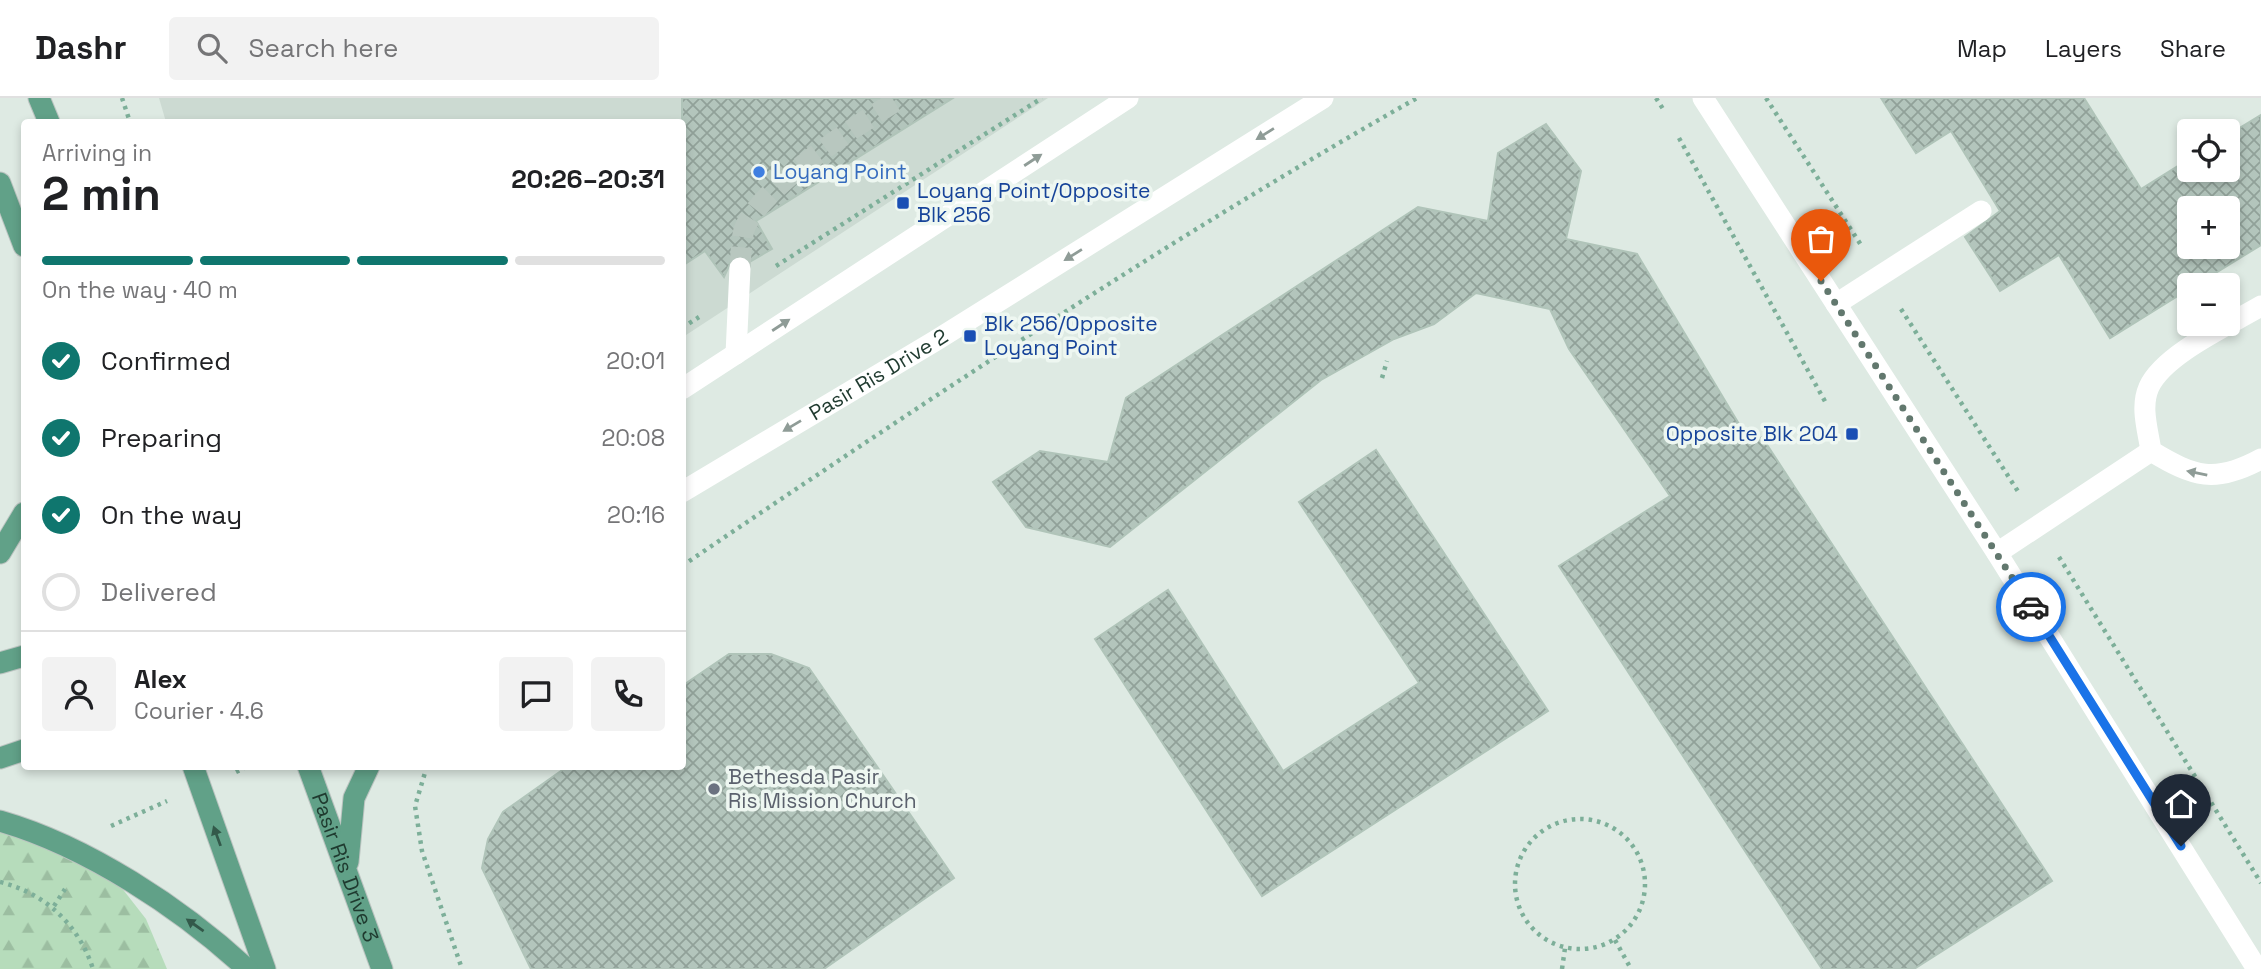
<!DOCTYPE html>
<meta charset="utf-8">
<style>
body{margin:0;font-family:"Space Grotesk",sans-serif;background:#f2f2f2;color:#202124;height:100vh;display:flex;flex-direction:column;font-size:26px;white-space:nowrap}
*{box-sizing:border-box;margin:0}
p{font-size:23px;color:#757577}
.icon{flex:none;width:38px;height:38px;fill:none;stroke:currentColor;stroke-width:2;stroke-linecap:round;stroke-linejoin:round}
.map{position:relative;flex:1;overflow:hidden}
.drawer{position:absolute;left:21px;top:21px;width:665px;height:651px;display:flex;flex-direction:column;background:#fff;border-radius:7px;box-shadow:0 4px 10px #0003}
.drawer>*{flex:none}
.fabs{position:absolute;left:2177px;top:21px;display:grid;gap:14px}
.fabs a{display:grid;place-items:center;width:63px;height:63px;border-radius:7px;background:#fff;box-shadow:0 4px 10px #0003;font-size:35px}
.pin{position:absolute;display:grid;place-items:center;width:60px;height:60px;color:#fff;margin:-72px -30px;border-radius:50% 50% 50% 0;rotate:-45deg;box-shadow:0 0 7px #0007}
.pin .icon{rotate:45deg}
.courier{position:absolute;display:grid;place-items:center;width:70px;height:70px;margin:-35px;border:5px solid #1a73e8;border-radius:50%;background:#fff;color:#222;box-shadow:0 2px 9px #0007}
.head em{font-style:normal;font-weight:600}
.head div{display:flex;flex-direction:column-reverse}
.head{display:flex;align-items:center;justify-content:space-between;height:119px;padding:0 21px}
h1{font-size:46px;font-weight:600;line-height:52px}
.bar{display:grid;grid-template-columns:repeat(4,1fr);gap:10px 7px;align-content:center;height:84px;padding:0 21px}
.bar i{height:9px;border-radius:5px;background:#e0e0e0}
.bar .active{background:#0f766e}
.bar p{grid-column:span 4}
.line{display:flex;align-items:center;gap:18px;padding:0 21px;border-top:2px solid #e0e0e0}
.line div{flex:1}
.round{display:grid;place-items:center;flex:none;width:74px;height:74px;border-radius:7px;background:#f2f2f2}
ol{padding:0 21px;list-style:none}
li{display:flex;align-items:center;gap:21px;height:77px}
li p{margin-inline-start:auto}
li .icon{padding:7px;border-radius:50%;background:#0f766e;color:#fff;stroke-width:4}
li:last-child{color:#757577}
li i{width:38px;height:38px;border:4px solid #e0e0e0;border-radius:50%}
header{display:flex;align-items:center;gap:42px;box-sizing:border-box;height:98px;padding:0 35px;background:#fff;border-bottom:2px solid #e0e0e0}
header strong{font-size:33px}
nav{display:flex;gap:38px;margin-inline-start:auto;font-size:24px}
.search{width:490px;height:63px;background:#f2f2f2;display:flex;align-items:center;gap:18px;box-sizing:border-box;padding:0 24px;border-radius:7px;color:#757577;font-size:26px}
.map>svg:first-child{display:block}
.built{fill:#ccdad2}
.forest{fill:url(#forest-firs)}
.building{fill:url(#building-cross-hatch);stroke:#b0c4b9;stroke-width:2;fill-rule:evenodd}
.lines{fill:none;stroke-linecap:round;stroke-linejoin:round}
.minor-tunnel{stroke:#b8c7bf;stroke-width:21;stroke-dasharray:21 10;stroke-linecap:butt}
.major-casing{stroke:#bcc4c1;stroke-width:23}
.path{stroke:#7daf99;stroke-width:4.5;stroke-dasharray:3.5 5;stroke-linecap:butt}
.minor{stroke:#fff;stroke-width:21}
.major{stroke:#61a188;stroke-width:21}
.oneway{fill:#8f9c97}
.oneway2{fill:#33594a}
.done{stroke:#62786e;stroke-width:7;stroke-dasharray:0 12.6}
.route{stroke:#1a73e8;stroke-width:9}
.shop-dot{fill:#3f7fe0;stroke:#eef7f1;stroke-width:2.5}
.transit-dot{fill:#1a4fb4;stroke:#eef7f1;stroke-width:2.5}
.worship-dot{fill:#6b7280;stroke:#eef7f1;stroke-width:2.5}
.labels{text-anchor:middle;stroke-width:7;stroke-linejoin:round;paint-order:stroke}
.shop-label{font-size:21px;fill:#366cbe;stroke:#eef7f1;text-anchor:start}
.transit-label{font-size:21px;fill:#164399;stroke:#eef7f1;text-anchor:start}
.street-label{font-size:21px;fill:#1f3a2f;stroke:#eef7f1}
.worship-label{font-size:21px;fill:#5b616d;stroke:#eef7f1;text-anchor:start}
</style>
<header>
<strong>Dashr</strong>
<div class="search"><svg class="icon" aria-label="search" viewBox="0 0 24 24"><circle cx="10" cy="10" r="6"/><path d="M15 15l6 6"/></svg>Search here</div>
<nav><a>Map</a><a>Layers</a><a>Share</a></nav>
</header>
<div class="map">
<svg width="2261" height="871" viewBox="0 0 2261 871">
<defs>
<pattern id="forest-firs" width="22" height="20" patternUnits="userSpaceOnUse" patternTransform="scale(1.75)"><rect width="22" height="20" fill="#b6dcbb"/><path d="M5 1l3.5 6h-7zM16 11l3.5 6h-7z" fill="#9cbea1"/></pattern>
<pattern id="building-cross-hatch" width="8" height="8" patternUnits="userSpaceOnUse" patternTransform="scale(1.75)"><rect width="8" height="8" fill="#b3c5bc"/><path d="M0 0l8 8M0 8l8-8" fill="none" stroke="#91a199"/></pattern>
</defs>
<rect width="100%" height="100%" fill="#deeae3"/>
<path class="built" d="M 159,0 L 1048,0 L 683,239 L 682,24 L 166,24 Z"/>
<path class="forest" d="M 0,719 L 96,757 L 146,821 L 167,871 L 0,871 Z"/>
<g class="building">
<path d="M 682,0 L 953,0 L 756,123 L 772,151 L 751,163 L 741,157 L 733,159 L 724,179 L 705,153 L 682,168 Z"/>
<path d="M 1881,0 L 2084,0 L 2141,91 L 2189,61 L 2189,72 L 2228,72 L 2228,37 L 2261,17 L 2261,147 L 2196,187 L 2189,187 L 2189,191 L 2110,240 L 2059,157 L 2000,193 L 1965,139 L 2000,113 L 1951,33 L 1916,55 ZM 2189,110 L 2228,110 L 2228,149 L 2189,149 Z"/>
<path d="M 1546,26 L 1581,73 L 1566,141 L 1637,156 L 1751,346 L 1762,339 L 2052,783 L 1914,871 L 1822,871 L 1559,468 L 1670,398 L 1569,251 L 1550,211 L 1476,195 L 1434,226 L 1394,241 L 1321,282 L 1110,449 L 1026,429 L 993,384 L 1040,353 L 1108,364 L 1126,300 L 1418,109 L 1488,123 L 1498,55 Z"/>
<path d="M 1376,352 L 1548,613 L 1262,798 L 1095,541 L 1168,492 L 1283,673 L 1419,585 L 1299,404 Z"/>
<path d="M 729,556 L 771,556 L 809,570 L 954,780 L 824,871 L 531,871 L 482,770 L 488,741 L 503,714 L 568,668 L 682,668 L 682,588 Z"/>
</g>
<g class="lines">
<path class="minor-tunnel" d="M 740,170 C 741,158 741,143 744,132 C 759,89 862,24 901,0"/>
<g class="major-casing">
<g id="major">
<path d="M 39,0 L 49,24"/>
<path d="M 0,85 L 24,148"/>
<path d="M 0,455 L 24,415"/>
<path d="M 0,565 L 24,558"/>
<path d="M 0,660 L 24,652"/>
<path d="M 193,668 L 265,871"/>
<path id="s2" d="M 308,668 L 382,871"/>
<path d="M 0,723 C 87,748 181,810 247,871"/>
<path d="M 348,764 L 354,700 L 369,668"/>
</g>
</g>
<g class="path">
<path d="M 122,0 L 130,24"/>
<path d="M 1656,0 L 1665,14"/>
<path d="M 1766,0 L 1861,147"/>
<path d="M 1679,40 L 1827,307"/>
<path d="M 776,168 L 1042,0"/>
<path d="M 1901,211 L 2019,395"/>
<path d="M 682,230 L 699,219"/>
<path d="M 1382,280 L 1387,263"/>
<path d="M 2059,459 L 2261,785"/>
<path d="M 682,468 C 923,305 1165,143 1417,0"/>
<path d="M 427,668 L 415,708 L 422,753 L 462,871"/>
<path d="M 236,674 L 248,668"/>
<circle cx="1580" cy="786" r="65"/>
<path d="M 111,728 L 167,703"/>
<path d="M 0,784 C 45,795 79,827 93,871"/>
<path d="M 54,808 L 65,791"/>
<path d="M 1615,842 L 1630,869"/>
<path d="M 1562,871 L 1565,850"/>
</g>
<g class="minor">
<path d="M 1703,0 L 1997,455 L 2257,871"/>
<path d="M 1836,206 L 1981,113"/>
<path d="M 2261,208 C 2229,227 2164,256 2149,289 C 2140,309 2148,332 2151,353 C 2194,379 2215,386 2261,361"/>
<path d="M 736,256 L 740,170"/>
<path d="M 682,291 L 1128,0"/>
<path id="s1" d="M 682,394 L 935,243 L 1323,0"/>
<path d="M 1997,455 L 2151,353"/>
</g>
<use href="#major" class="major"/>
</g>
<defs><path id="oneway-solid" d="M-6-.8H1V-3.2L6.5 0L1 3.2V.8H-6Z" transform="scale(1.75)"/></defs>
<g class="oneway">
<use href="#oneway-solid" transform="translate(1265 36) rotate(148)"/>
<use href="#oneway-solid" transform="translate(1033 62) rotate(-33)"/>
<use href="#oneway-solid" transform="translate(1073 157) rotate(148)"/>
<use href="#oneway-solid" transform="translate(781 227) rotate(-33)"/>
<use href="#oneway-solid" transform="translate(792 328) rotate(149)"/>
<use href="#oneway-solid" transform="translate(2197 375) rotate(-168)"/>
</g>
<g class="oneway2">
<use href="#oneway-solid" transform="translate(217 738) rotate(-110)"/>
<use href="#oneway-solid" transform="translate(195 827) rotate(-145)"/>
</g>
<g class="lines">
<path class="done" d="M 1821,183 L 2031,509"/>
<path class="route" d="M 2031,509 L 2181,748"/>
</g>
<circle class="shop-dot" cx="759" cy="74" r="7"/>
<g class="transit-dot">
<rect x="896" y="98" width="14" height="14" rx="3.5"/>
<rect x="963" y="231" width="14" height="14" rx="3.5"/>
<rect x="1845" y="329" width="14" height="14" rx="3.5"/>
</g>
<circle class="worship-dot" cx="714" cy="691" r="7"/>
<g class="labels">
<g class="shop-label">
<text x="773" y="81">Loyang Point</text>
</g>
<g class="transit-label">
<text x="917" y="100">Loyang Point/Opposite<tspan x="917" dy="24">Blk 256</tspan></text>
<text x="984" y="233">Blk 256/Opposite<tspan x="984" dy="24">Loyang Point</tspan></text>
<text x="1838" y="343" text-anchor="end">Opposite Blk 204</text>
</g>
<g class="street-label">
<text dy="7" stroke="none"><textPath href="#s1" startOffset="229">Pasir Ris Drive 2</textPath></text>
<text dy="7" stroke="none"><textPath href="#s2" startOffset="108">Pasir Ris Drive 3</textPath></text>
</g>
<g class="worship-label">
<text x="728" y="686">Bethesda Pasir<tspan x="728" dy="24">Ris Mission Church</tspan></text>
</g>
</g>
</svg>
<div class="fabs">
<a><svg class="icon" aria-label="locate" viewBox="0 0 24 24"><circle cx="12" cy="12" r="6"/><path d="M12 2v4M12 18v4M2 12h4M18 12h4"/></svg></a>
<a>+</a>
<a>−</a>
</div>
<div class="pin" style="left:1821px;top:183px;background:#ea580c"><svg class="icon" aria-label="bag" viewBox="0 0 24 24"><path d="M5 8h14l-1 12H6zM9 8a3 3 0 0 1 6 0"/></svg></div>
<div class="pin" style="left:2181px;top:748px;background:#1f2937"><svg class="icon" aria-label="home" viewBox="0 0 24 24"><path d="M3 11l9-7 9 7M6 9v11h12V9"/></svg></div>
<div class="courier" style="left:2031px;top:509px"><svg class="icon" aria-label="car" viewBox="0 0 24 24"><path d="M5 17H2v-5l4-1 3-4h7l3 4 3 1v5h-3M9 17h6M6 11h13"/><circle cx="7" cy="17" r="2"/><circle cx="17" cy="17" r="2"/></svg></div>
<section class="drawer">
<div class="head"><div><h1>2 min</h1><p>Arriving in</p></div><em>20:26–20:31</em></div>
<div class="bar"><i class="active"></i><i class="active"></i><i class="active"></i><i></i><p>On the way · 40 m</p></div>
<ol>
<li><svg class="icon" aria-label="check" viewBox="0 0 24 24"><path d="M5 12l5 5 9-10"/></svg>Confirmed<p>20:01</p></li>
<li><svg class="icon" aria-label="check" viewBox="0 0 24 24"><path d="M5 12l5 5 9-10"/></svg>Preparing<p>20:08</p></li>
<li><svg class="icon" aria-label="check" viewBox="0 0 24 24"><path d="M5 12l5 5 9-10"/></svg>On the way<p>20:16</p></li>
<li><i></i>Delivered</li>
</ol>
<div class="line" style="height:126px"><a class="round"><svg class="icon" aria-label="person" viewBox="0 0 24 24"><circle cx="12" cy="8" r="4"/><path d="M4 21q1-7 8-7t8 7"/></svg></a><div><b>Alex</b><p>Courier · 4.6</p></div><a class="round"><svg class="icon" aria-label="chat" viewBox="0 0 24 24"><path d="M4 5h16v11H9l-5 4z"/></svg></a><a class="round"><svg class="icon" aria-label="phone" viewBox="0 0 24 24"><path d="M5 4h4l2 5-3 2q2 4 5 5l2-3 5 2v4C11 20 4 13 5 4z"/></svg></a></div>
</section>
</div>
